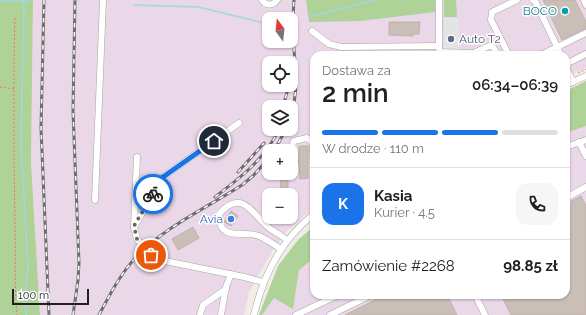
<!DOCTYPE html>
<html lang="pl">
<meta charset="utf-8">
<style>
body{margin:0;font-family:Raleway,sans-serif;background:#f6f6f6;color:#202124;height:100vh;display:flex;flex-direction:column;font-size:15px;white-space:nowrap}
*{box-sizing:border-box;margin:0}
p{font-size:13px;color:#757577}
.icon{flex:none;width:22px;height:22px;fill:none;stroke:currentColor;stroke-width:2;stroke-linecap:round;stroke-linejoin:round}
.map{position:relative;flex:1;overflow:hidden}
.side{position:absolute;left:310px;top:51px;width:260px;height:248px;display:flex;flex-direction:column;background:#fff;border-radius:12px;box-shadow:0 1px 3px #0004}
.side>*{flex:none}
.needle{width:26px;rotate:345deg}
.fabs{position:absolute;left:262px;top:12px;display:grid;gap:8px}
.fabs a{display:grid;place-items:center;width:36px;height:36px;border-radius:8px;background:#fff;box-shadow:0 1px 3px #0004;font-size:20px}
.scale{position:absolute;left:12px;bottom:10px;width:77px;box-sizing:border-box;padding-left:4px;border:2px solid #202020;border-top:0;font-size:11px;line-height:14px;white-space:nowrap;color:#202020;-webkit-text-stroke:3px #fff;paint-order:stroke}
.pin{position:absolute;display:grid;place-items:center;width:34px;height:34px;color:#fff;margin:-17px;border:2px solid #fff;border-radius:50%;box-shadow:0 1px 4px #0007}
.courier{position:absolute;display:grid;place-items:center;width:40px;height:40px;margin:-20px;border:3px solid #1a73e8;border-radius:50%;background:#fff;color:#222;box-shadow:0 1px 5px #0007}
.overview em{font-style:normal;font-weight:600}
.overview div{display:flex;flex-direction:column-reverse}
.overview{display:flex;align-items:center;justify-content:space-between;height:68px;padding:0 12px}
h1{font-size:26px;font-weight:600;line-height:30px}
.bar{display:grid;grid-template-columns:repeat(4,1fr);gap:6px 4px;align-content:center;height:48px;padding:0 12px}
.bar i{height:5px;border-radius:3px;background:#e0e0e0}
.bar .selected{background:#1a73e8}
.bar p{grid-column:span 4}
.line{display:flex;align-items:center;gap:10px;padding:0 12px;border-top:1px solid #e0e0e0}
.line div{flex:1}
.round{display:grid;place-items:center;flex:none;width:42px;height:42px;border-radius:12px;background:#f6f6f6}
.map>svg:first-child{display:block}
.industrial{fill:#ead7e8;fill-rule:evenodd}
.forest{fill:#aed298}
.parking{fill:#e4e4e4}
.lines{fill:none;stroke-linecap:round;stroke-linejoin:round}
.stream{stroke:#a4d7e0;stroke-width:1.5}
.building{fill:#c9beb8;stroke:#c3b1a7}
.minor-casing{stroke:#a7a7a7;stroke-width:7}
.path{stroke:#ff6c68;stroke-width:1;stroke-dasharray:2 2;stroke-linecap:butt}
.minor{stroke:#fff;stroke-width:6}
.rail-casing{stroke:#6e6e6e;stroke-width:3}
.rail{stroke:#fff;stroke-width:1.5;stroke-dasharray:4.5;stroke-linecap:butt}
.done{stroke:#696765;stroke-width:4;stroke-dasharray:0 7.2}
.route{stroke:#1a73e8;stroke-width:5}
.culture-dot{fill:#0f9aa8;stroke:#fff;stroke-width:1.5}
.service-dot{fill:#5c6f8a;stroke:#fff;stroke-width:1.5}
.shop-dot{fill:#3f7fe0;stroke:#fff;stroke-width:1.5}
.labels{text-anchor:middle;stroke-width:3;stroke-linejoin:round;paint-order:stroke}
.culture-label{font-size:12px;fill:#0d838f;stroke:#fff;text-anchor:end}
.service-label{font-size:12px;fill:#4e5e75;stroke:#fff;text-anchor:start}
.shop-label{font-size:12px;fill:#366cbe;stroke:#fff;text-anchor:end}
</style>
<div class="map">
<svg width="586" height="315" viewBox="0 0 586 315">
<rect width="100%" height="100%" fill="#f1ece5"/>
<g class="industrial">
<path d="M 33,0 L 586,0 L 586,68 L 566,77 L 566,55 L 314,55 L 314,208 L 287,231 L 271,253 L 249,292 L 244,315 L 40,315 L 31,163 ZM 269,19 L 291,19 L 291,41 L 269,41 ZM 269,63 L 291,63 L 291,85 L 269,85 ZM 269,107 L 291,107 L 291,129 L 269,129 ZM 269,151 L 291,151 L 291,173 L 269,173 ZM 269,195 L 291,195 L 291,217 L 269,217 Z"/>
<path d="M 586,126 L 586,315 L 262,315 L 274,297 L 293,309 L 299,270 L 314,258 L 314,295 L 566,295 L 566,133 Z"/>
</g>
<g class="forest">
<path d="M 0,0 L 33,0 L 31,163 L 40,315 L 0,315 Z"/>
<path d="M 306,0 L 435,0 L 435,12 L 360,21 L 309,22 Z"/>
<path d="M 444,0 L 456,0 L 457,17 L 444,17 Z"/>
<path d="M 586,81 L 586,126 L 566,133 L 566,91 Z"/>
<path d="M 314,226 L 314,258 L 299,270 L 293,309 L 274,298 L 262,315 L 259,315 L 278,266 L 298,240 Z"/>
</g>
<path class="parking" d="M 458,17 L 460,50 L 443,55 L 444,18 Z"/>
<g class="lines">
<g class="stream">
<path d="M 0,1 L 29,1"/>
<path d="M 24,1 L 21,143 L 28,269 L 25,291 L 26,315"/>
<path d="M 134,5 L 198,7 L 269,24"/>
<path d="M 312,16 L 375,0"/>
</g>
</g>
<g class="building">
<path d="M 543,0 L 575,0 L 586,22 L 586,28 L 562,40 Z"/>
<path d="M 389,22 L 420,22 L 419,34 L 413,34 L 413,36 L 389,35 Z"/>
<path d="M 299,146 L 308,146 L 308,178 L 300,179 L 299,163 L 298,163 L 298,160 L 295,160 L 295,156 L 299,155 Z"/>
<path d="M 280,173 L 288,173 L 288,195 L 281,195 Z"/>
<path d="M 581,196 L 586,206 L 586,315 L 511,315 L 501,295 L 566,295 L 566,204 Z"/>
<path d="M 231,211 L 238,216 L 231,226 L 224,222 Z"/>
<path d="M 193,227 L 199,238 L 178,250 L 172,239 Z"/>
<path d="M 385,295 L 447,295 L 457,315 L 345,315 Z"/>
</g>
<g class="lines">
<g class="minor-casing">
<g id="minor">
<path d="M 262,0 C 266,6 273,6 277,0"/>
<path d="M 533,0 L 535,1 L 561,55"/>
<path d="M 584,0 L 586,5"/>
<path d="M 312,31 L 329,44 L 341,47 L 439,46"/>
<path d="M 439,49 L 439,0"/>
<path d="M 439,52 L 474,53 L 489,46 L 493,47 L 498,55"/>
<path d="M 509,55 L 491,20 L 492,12 L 517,0"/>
<path d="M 541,55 L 586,33"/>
<path d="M 566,64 L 586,54"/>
<path d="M 566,67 L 573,82"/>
<path d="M 566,85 L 586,76"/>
<path d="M 579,142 L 586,156"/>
<path d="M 566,147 L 586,140"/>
<path d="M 290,151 L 294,141 L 307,138 L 311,141 L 313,144 L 314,179"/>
<path d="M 137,157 L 134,227 L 137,239 L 147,252 L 151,255 L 165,261 L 244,277 L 263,282"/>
<path d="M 566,198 L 586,187"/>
<path d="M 95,200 L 103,0"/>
<path d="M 134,227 L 163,177 L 239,123"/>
<path d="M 281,249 C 274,245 267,239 259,236 C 245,230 218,243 219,214 C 242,188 251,213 269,228 C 275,232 282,236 287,240"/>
<path d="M 475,295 L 485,315"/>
<path d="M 200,315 L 203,305 L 226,289"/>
<path d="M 221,315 L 226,287 L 231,274"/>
<path d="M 254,315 C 263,275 281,240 314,214"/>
<path d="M 296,315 L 338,295"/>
<path d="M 330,315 L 371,295"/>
</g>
</g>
<g class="path">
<path d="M 15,18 C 13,88 14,158 15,227 C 16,257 14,286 17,315"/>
<path d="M 578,73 L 586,69"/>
<path d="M 0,87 L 15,89"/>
</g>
<use href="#minor" class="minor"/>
<g class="rail-casing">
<g id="rail">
<path d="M 44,0 L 41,128 L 49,315"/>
<path d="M 283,107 L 289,85"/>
<path d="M 291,114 C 300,87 294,61 293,34 C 293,23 293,11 294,0"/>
<path d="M 274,151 L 286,129"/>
<path d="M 238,172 L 264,143"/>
<path d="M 215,197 C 240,178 266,158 279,129"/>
<path d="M 73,315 L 78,280 L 79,263 L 73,111 L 75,0"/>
<path d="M 99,315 C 110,294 121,273 137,256 C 165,227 208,207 242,185 L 253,176 L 269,158"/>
</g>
</g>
<use href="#rail" class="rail"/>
</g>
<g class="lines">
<path class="done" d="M 151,255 L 137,239 L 134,226 L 153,194"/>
<path class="route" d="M 153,194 L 163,177 L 214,141"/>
</g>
<circle class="culture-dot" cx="565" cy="11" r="4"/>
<circle class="service-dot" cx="451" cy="39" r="4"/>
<circle class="shop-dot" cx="231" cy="219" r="4"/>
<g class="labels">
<g class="culture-label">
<text x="557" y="15">BOCO</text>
</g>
<g class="service-label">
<text x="459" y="43">Auto T2</text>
</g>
<g class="shop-label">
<text x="223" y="223">Avia</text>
</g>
</g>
</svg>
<div class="fabs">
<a><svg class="needle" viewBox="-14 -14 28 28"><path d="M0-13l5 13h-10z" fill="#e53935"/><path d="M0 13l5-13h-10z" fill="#757577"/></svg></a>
<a><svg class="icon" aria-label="locate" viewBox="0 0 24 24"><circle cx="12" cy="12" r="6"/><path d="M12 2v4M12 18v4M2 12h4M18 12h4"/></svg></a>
<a><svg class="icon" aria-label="layers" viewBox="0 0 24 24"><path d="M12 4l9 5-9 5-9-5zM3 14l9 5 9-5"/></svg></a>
<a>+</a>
<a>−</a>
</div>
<div class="scale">100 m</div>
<div class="pin" style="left:151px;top:255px;background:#ea580c"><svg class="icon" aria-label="bag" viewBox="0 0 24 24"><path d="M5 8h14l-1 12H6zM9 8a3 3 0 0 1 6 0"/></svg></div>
<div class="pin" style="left:214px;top:141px;background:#1f2937"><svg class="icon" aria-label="home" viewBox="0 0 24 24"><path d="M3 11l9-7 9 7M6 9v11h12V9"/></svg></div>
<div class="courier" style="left:153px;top:194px"><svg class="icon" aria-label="bike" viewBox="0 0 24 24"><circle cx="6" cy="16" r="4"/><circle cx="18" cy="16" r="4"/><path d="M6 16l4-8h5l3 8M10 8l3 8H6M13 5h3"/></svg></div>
<section class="side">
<div class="overview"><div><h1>2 min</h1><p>Dostawa za</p></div><em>06:34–06:39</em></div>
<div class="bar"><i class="selected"></i><i class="selected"></i><i class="selected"></i><i></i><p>W drodze · 110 m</p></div>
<div class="line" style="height:72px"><b class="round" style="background:#1a73e8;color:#fff">K</b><div><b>Kasia</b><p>Kurier · 4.5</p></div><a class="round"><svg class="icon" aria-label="phone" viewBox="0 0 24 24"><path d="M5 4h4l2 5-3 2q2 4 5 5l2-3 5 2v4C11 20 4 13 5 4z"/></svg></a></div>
<div class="line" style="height:52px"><div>Zamówienie #2268</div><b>98.85 zł</b></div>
</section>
</div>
